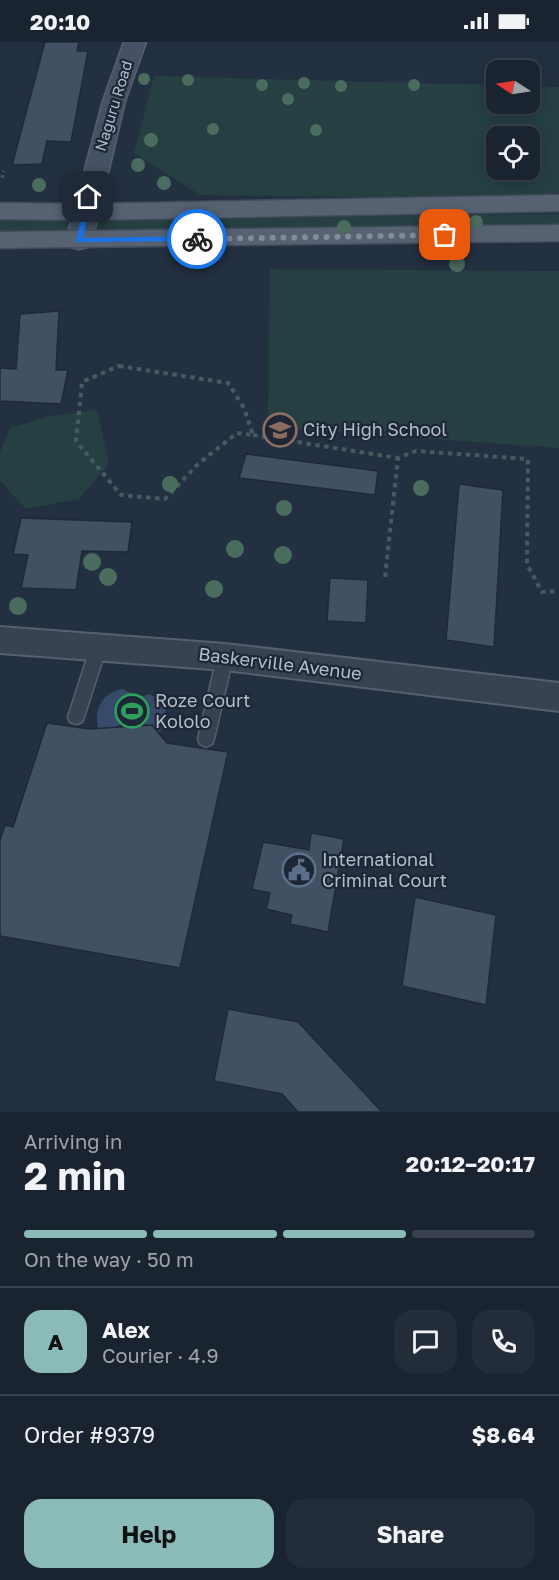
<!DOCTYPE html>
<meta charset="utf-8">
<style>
body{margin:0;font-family:"Golos Text",sans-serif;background:#232c39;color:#f1f3f6;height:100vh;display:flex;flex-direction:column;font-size:22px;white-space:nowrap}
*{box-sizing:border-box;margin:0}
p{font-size:20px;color:#9fa4ab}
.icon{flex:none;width:33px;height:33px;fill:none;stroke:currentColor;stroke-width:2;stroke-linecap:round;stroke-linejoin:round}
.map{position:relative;height:1070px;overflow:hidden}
.details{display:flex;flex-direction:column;background:#1a2431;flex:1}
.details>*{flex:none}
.needle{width:39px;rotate:282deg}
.controls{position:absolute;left:486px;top:18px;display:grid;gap:12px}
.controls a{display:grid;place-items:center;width:54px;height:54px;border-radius:12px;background:#1a2431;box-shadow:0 3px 15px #0003,0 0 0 2px #38414d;font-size:30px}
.pin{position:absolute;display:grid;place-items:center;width:51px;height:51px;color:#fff;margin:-26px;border-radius:12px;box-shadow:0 3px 9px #0006}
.courier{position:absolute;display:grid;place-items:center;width:60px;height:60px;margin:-30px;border:4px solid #1a73e8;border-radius:50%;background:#fff;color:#222;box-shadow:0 2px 8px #0007}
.headline em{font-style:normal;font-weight:700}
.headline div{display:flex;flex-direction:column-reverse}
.headline{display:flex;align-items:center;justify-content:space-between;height:102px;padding:0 24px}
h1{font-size:39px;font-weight:700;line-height:45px}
.bar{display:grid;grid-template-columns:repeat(4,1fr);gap:9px 6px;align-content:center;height:72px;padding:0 24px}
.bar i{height:8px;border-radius:4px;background:#38414d}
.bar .on{background:#8bbbb9}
.bar p{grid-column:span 4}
.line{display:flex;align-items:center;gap:15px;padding:0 24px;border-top:2px solid #38414d}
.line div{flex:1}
.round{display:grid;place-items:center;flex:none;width:63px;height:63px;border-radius:18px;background:#232c39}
.cta{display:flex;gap:12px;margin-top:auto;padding:12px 24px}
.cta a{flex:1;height:69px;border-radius:18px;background:#8bbbb9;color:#111;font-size:24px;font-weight:700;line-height:69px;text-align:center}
.cta a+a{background:#232c39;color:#f1f3f6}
.status{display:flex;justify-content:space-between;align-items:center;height:42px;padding:0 30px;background:#1a2431;direction:ltr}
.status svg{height:16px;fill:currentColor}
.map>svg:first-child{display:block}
.green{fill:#253f42;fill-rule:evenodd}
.water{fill:#364b69}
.building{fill:#425063;stroke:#1f2938;stroke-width:1.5}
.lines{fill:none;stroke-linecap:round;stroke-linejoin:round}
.lane-casing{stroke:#56606e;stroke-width:3}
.street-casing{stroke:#56606e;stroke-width:4}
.secondary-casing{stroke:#56606e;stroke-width:3}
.primary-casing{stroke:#414b5a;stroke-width:3}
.path-far1{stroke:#445c5f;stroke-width:3;stroke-dasharray:3 3;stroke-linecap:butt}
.path{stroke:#445c5f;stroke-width:4;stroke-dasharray:4.5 4.5;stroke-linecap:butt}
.lane{fill:#384251;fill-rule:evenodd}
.street{fill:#384251;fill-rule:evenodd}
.secondary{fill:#455164;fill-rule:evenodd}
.primary{fill:#566171;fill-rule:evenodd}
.tree{fill:#4a6c5e}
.route{fill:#1a73e8}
.done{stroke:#818c9b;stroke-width:6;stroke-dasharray:0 10.8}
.labels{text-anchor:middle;stroke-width:4.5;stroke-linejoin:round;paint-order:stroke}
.far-street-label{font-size:15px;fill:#b4bdcb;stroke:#1d2736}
.poi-label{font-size:18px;fill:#b4bdcb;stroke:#1d2736;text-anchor:start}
.street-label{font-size:18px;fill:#b4bdcb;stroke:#1d2736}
</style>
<div class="status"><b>20:10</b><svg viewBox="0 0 49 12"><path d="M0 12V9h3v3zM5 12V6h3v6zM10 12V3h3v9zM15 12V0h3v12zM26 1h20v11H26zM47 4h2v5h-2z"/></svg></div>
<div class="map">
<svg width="559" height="1070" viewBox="0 0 559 1070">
<rect width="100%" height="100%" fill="#233041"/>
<g class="green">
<path d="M 154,34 L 496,43 L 496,62 L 530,62 L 530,44 L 559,45 L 559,151 L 448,156 L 200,153 L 134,111 ZM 496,94 L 530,94 L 530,128 L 496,128 Z"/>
<path d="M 559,172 L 559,186 L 205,190 L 98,186 L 96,180 L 101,176 Z"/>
<path d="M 0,174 L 66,174 L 71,187 L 68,190 L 0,189 Z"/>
<path d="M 270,227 L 559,229 L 559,406 L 268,385 Z"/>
<path d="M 97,368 L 109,422 L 79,457 L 26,467 L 0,439 L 0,410 L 10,386 L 49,374 Z"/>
</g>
<path class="water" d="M 123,647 C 133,653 138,657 149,652 L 166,660 L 165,680 L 160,690 C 152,687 146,680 137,679 C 122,676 116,690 99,689 C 93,668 101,651 123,647 Z"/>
<g class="building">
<path d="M 45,0 L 79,0 L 77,9 L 88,9 L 71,100 L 47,99 L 42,122 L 12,123 Z"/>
<path d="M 59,269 L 56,328 L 68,328 L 61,362 L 0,359 L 0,326 L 16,327 L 20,272 Z"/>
<path d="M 246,412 L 378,429 L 375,453 L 239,436 Z"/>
<path d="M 459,442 L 503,448 L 494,605 L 446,598 Z"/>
<path d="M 21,476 L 132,480 L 128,510 L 82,509 L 76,548 L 21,546 L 28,513 L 13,512 Z"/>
<path d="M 330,536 L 368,538 L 366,581 L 327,579 Z"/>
<path d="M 47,681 L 89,687 L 152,683 L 167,701 L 228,710 L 180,926 L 0,894 L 0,798 L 5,783 L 13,785 Z"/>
<path d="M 311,791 L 344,797 L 328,890 L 290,882 L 292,873 L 266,867 L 270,851 L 252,847 L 263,800 L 309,808 Z"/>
<path d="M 415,855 L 496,873 L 486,963 L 402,944 Z"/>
<path d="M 228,967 L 298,980 L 382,1070 L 298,1070 L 282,1052 L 214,1039 Z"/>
</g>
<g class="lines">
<g class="lane-casing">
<g id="lane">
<path d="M 99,597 L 105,599 L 107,604 L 84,675 L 82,680 L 76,682 L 70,680 L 68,675 L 91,604 L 93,599 Z"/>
<path d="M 225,608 L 231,610 L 233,615 L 214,697 L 212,702 L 206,705 L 200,702 L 198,697 L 217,615 L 219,610 Z"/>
</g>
</g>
<g class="street-casing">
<path id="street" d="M 0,585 L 225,602 L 559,641 L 559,669 L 225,628 L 0,611 Z"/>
</g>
<g class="secondary-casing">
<path id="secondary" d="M 124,0 L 146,0 L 125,59 L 92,199 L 88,205 L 79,207 L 70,205 L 66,199 L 103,59 Z"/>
</g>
<g class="primary-casing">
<g id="primary">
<path d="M 559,153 L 559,169 L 85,178 L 0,177 L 0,161 L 85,162 Z"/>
<path d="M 559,183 L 559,199 L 0,206 L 0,190 Z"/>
</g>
</g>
<path class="path-far1" d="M 2,136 L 4,129"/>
<g class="path">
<path d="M 119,324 L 228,341 L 244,366 L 253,393 L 237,391 L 198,422 L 165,457 L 121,453 L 76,399 L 82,340 Z"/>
<path d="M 253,393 L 398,416"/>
<path d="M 385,535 L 398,416 L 416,409 L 528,417 L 527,522 L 542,550 L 559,549"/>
</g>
<use href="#lane" class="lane"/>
<use href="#street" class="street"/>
<use href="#secondary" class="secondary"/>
<use href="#primary" class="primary"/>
</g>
<g class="tree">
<circle cx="144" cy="37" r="6"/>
<circle cx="188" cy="38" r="6"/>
<circle cx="304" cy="41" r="6"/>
<circle cx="262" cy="43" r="6"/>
<circle cx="414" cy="43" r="6"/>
<circle cx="341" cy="44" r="6"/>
<circle cx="288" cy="57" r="6"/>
<circle cx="213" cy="87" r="6"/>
<circle cx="316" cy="88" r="6"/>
<circle cx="151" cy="98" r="7"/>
<circle cx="138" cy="123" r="7"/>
<circle cx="164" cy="141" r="7"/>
<circle cx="39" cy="143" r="7"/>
<circle cx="476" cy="180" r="7"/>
<circle cx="344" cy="185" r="7"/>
<circle cx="457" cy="222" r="8"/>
<circle cx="170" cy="442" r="8"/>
<circle cx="421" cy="446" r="8"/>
<circle cx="284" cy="466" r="8"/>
<circle cx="235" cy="507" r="9"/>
<circle cx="283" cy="513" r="9"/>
<circle cx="92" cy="520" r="9"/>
<circle cx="108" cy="535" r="9"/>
<circle cx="214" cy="547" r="9"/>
<circle cx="18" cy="564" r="9"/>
</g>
<path class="route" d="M 86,153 L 92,155 L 83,196 L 197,194 L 201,197 L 197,199 L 76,200 Z"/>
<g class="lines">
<path class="done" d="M 197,197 L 445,193"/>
</g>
<defs>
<g id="school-ring" transform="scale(1.725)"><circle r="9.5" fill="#1d2736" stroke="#8d6e63" stroke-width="1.5"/><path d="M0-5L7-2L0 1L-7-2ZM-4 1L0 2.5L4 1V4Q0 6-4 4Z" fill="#8d6e63"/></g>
<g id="stadium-ring" transform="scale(1.725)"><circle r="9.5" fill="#1d2736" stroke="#2e9e5b" stroke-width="1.5"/><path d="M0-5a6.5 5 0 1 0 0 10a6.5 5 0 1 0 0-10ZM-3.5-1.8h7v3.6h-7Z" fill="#2e9e5b"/></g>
<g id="civic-ring" transform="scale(1.725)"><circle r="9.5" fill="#1d2736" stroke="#5c6f8a" stroke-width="1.5"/><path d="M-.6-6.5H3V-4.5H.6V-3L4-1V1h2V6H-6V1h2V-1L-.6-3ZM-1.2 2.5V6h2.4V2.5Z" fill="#5c6f8a"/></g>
</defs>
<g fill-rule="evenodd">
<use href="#school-ring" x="280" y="388"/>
<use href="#stadium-ring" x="132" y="669"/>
<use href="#civic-ring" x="299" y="828"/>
</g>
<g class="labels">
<g class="far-street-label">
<text transform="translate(114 64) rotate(-73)" y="5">Naguru Road</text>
</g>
<g class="poi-label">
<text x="303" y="394">City High School</text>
<text x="155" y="665">Roze Court<tspan x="155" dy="21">Kololo</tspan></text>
<text x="322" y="824">International<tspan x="322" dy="21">Criminal Court</tspan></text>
</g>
<g class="street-label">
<text transform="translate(280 622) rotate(7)" y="6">Baskerville Avenue</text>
</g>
</g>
</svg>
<div class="controls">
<a><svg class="needle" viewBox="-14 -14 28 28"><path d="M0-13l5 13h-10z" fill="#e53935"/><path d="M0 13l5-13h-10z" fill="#9fa4ab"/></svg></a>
<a><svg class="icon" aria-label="locate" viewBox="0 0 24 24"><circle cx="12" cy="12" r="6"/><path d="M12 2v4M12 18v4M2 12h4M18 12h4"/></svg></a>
</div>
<div class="pin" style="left:445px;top:193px;background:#ea580c"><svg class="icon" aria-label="bag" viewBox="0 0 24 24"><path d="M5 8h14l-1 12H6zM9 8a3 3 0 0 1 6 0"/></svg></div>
<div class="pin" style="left:88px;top:155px;background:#1f2937"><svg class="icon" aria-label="home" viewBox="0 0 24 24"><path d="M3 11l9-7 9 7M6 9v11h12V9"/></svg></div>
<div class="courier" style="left:197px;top:197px"><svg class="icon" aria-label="bike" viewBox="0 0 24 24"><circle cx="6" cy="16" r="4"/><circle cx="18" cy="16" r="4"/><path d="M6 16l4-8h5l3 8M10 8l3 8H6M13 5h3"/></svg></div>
</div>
<section class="details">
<div class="headline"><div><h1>2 min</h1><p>Arriving in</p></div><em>20:12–20:17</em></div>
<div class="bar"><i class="on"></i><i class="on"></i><i class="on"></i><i></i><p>On the way · 50 m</p></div>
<div class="line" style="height:108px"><b class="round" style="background:#8bbbb9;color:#111">A</b><div><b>Alex</b><p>Courier · 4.9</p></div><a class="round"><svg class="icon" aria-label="chat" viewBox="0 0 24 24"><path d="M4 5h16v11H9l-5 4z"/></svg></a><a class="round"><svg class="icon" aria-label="phone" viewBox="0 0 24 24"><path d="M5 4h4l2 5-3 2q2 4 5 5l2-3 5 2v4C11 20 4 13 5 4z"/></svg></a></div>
<div class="line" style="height:78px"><div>Order #9379</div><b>$8.64</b></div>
<div class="cta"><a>Help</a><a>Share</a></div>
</section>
